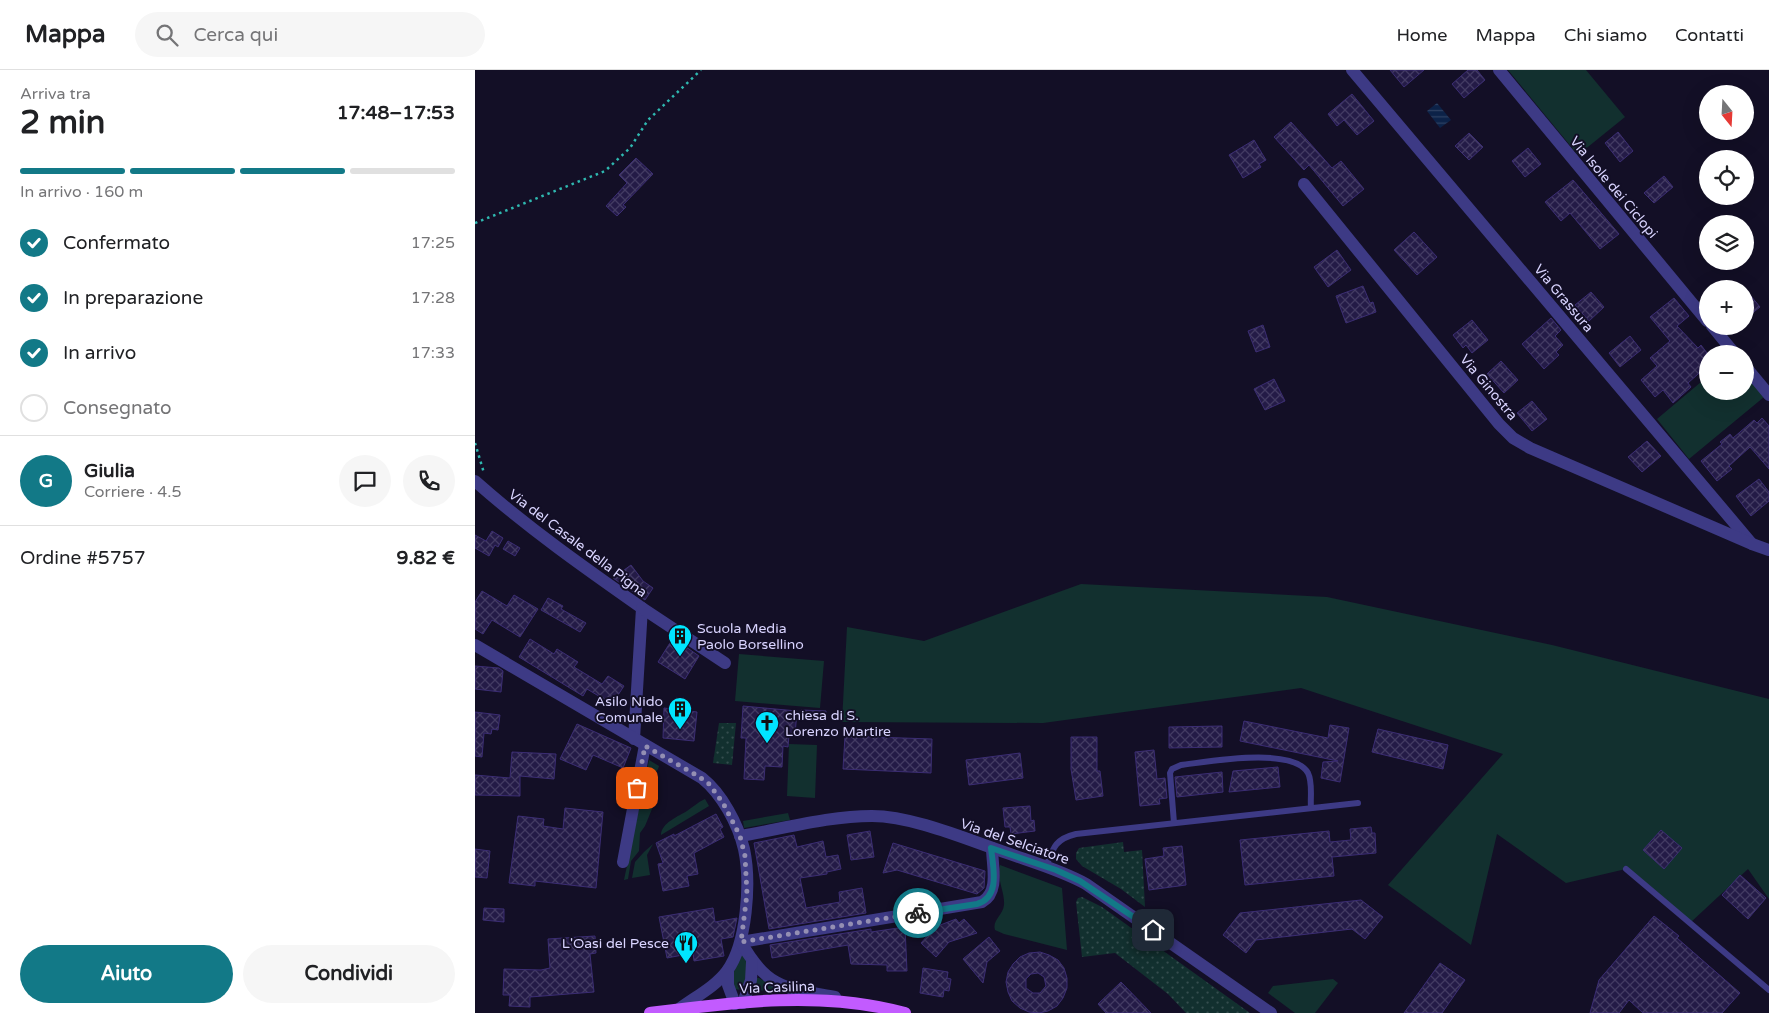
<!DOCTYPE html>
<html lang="it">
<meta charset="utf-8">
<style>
body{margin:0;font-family:"Varela Round",sans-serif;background:#f6f6f6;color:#202124;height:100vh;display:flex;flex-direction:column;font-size:19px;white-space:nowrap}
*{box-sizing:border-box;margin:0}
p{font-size:16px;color:#757577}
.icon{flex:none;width:28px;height:28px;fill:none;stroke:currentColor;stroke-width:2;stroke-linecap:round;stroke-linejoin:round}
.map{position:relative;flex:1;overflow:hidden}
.side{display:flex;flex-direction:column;background:#fff;width:475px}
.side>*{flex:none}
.needle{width:32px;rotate:162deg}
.fabs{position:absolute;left:1224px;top:15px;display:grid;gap:10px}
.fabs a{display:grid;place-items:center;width:55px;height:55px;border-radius:50%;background:#fff;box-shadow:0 5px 20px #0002;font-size:25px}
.pin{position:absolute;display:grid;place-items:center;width:42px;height:42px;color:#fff;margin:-21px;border-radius:10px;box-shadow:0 2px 8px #0006}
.courier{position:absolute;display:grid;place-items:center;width:50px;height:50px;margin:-25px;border:4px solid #127987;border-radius:50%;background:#fff;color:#222;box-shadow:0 1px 6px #0007}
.overview em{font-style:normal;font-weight:800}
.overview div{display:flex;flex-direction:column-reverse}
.overview{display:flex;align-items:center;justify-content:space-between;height:85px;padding:0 20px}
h1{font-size:32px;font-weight:800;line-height:38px}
.bar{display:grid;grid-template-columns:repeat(4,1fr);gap:8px 5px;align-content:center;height:60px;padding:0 20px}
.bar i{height:6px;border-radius:4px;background:#e0e0e0}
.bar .on{background:#127987}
.bar p{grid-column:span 4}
.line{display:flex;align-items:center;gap:12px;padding:0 20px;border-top:1px solid #e0e0e0}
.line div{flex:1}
.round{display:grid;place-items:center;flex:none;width:52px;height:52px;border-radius:26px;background:#f6f6f6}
ol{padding:0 20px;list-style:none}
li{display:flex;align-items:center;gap:15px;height:55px}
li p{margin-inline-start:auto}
li .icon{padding:5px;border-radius:50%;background:#127987;color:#fff;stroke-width:4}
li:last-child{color:#757577}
li i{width:28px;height:28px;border:2px solid #e0e0e0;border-radius:50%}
.action{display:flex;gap:10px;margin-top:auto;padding:10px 20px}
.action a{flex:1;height:58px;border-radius:30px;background:#127987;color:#fff;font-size:20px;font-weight:800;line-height:58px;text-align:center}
.action a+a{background:#f6f6f6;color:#202124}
header{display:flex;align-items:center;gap:30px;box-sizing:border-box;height:70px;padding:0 25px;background:#fff;border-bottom:1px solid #e0e0e0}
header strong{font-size:24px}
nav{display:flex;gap:28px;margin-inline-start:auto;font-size:18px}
.search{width:350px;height:45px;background:#f6f6f6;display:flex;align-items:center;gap:12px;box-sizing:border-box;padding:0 18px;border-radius:28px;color:#757577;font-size:19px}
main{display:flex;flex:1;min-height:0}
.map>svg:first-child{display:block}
.green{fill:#12302f}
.park{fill:url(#park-dots)}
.water{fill:url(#water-rules)}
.building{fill:url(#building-cross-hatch);stroke:#3b2d73;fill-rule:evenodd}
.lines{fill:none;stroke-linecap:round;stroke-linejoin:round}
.path{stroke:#2fb8b0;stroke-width:2.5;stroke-dasharray:2.5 4;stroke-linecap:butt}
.service{stroke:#3d3a85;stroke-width:6}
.minor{stroke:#3d3a85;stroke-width:12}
.primary{stroke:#c25bff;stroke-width:12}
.done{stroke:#948fb3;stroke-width:5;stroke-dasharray:0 9}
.route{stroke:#127987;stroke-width:6}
.labels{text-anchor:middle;stroke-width:4;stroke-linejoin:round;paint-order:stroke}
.street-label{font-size:14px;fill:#d9d4ff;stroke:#130f26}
.poi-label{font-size:14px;fill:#d9d4ff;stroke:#130f26;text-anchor:start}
</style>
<header>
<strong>Mappa</strong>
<div class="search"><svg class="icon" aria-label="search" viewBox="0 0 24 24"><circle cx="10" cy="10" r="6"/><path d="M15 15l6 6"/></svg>Cerca qui</div>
<nav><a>Home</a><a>Mappa</a><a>Chi siamo</a><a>Contatti</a></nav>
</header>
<main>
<section class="side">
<div class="overview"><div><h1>2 min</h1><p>Arriva tra</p></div><em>17:48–17:53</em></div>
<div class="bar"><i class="on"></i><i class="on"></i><i class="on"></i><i></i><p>In arrivo · 160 m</p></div>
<ol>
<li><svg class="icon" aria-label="check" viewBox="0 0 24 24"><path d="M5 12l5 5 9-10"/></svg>Confermato<p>17:25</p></li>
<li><svg class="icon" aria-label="check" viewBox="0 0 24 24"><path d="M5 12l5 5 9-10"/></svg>In preparazione<p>17:28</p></li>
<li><svg class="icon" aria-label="check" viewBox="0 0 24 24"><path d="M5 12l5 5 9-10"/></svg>In arrivo<p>17:33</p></li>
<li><i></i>Consegnato</li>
</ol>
<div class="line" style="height:90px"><b class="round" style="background:#127987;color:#fff">G</b><div><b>Giulia</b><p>Corriere · 4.5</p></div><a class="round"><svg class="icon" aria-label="chat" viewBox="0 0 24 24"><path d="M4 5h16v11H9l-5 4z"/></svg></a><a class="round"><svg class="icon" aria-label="phone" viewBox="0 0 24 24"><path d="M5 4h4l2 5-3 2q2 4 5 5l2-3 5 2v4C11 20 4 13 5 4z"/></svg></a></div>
<div class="line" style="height:65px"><div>Ordine #5757</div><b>9.82 €</b></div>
<div class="action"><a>Aiuto</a><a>Condividi</a></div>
</section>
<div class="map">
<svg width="1294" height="943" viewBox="0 0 1294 943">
<defs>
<pattern id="park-dots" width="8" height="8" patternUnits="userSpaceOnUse" patternTransform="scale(1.25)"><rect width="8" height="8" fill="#12302f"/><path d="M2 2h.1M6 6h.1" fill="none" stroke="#344d4e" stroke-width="1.8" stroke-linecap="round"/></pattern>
<pattern id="water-rules" width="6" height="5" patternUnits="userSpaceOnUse" patternTransform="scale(1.25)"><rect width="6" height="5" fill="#0c2248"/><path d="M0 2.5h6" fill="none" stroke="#2f4163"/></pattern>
<pattern id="building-cross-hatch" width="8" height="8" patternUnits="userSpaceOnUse" patternTransform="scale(1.25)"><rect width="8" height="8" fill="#241b47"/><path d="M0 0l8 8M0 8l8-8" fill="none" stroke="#433b63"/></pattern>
</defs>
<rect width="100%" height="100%" fill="#130f26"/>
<g class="green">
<path d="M 1033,0 L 1111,0 L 1150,47 L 1103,85 Z"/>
<path d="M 1270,304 L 1289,327 L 1214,389 L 1182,349 L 1232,307 L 1232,321 L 1270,321 Z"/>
<path d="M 606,514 L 852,527 L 1077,575 L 1294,629 L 1294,829 L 1273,799 L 1215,853 L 1151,799 L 1091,813 L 1022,764 L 996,875 L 913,815 L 1028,684 L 826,618 L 568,653 L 367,652 L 372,557 L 449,571 Z"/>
<path d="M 264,584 L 349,591 L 345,638 L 260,631 Z"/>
<path d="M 314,674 L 342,675 L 340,728 L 312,726 Z"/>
<path d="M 174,690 L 184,696 L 183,699 L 173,715 L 173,721 L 177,735 L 177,739 L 170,756 L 165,763 L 164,781 L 156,791 L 153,809 L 149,810 Z"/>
<path d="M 230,729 L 234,736 L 186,765 C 186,753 204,746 212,741 C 218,737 223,732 230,729 Z"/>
<path d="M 313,743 L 315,750 L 269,758 L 268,751 Z"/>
<path d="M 178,774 L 172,785 L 175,805 L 157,808 L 160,792 L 169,782 Z"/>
<path d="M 525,795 L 587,818 L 592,880 L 529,864 L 520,860 C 517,850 528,845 529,835 C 530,822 521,808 525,795 Z"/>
<path d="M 268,881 L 273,898 L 267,920 L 259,919 L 257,906 Z"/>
<path d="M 282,908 L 284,908 L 304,920 L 278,921 Z"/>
<path d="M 858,909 L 863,913 L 840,943 L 820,943 L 793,923 L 798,916 Z"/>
</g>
<g class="park">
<path d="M 244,653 L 261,653 L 257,695 L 238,693 Z"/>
<path d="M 648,772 L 649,782 L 667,780 L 670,837 L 646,819 L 607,796 L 601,789 L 601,783 L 604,778 Z"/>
<path d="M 607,827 L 627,837 L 775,943 L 711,943 L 693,924 L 640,883 L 607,887 L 601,832 L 603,828 Z"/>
</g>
<path class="water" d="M 962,33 L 976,50 L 965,58 L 952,41 Z"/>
<g class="building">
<path d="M 915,0 L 949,0 L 929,17 Z"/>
<path d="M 993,0 L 1002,0 L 1010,10 L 989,28 L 977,14 Z"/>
<path d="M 877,24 L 899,51 L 882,65 L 869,50 L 862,56 L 853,44 Z"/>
<path d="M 816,52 L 857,98 L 866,91 L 889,119 L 868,136 L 834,95 L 829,100 L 799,67 Z"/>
<path d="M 1143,62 L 1158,81 L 1145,92 L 1130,73 Z"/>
<path d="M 994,63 L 1008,77 L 994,90 L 980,76 Z"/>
<path d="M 779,70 L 791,90 L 784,94 L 786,97 L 768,108 L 754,85 Z"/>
<path d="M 1053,78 L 1066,94 L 1050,107 L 1037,91 Z"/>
<path d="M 161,88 L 178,104 L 148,135 L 151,137 L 142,146 L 131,136 L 152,113 L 144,105 Z"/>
<path d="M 1189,106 L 1198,117 L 1179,133 L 1169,123 Z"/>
<path d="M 1098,110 L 1144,164 L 1125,179 L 1095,143 L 1086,151 L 1070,132 Z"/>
<path d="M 939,162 L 962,187 L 942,205 L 919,180 Z"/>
<path d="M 862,180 L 876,200 L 853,217 L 839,197 Z"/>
<path d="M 888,216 L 895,233 L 898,232 L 901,242 L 871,253 L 861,226 Z"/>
<path d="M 1270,219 L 1285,237 L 1270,249 Z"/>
<path d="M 1116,222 L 1129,237 L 1114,251 L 1100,235 Z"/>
<path d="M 1199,228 L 1214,246 L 1202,256 L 1223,278 L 1226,275 L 1232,283 L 1232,296 L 1213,313 L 1216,317 L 1198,333 L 1188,320 L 1180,327 L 1166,310 L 1182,296 L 1175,288 L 1195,271 L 1175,247 Z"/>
<path d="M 1076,248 L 1086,260 L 1080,266 L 1088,275 L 1081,282 L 1084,285 L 1069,299 L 1047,274 Z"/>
<path d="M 997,250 L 1013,270 L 997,283 L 991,275 L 988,278 L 978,265 Z"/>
<path d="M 788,255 L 795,277 L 781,282 L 773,261 Z"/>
<path d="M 1155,266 L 1166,280 L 1145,297 L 1134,283 Z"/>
<path d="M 1026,291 L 1043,310 L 1029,323 L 1012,304 Z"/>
<path d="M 799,309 L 810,331 L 790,340 L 779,319 Z"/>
<path d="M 1057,331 L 1072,349 L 1057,361 L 1042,343 Z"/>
<path d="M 1287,348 L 1294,356 L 1294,399 L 1275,377 L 1254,396 L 1257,399 L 1242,411 L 1226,391 L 1247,374 L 1245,372 L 1255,364 L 1258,368 L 1279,350 L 1282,353 Z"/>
<path d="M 1172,371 L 1186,386 L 1167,402 L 1153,387 Z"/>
<path d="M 1284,409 L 1294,422 L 1294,431 L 1276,446 L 1261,426 Z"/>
<path d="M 17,461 L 28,468 L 23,477 L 20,475 L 14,486 L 0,478 L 0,465 L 11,471 Z"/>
<path d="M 33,471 L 45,478 L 40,486 L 28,479 Z"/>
<path d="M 156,495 L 168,511 L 178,518 L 170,530 L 138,508 Z"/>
<path d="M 7,521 L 32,536 L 39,525 L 63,539 L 45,567 L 17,550 L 8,564 L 0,559 L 0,532 Z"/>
<path d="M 73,528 L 88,536 L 86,539 L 111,553 L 105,562 L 66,540 Z"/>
<path d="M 198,568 L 224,586 L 210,609 L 183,592 Z"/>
<path d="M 55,569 L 79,584 L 82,579 L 103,592 L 99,597 L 127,614 L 133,606 L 149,616 L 137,634 L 112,619 L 108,626 L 44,587 Z"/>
<path d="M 0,596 L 24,598 L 28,601 L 26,622 L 0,619 Z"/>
<path d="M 268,636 L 322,641 L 320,665 L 314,665 L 313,677 L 308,676 L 307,697 L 290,696 L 289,710 L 269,709 L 271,668 L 266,668 Z"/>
<path d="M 189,638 L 222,642 L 219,671 L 188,668 Z"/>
<path d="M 326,640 L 351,641 L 351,651 L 326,649 Z"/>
<path d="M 0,642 L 25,645 L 23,660 L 17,659 L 16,664 L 9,663 L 7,687 L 0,686 Z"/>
<path d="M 769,651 L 853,668 L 855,655 L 874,658 L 865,712 L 846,708 L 848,692 L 863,691 L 765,671 Z"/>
<path d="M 102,654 L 156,678 L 148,698 L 118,685 L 111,700 L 85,689 Z"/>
<path d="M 747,656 L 747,677 L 694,678 L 694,657 Z"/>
<path d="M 903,659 L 973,675 L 968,699 L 897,682 Z"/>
<path d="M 370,666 L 457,669 L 456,703 L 368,699 Z"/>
<path d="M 596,667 L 622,667 L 622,701 L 625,701 L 628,726 L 601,730 L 596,699 Z"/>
<path d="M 679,680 L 682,709 L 690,708 L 692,728 L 684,729 L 685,734 L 665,736 L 660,682 Z"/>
<path d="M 37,682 L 81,684 L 79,709 L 45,706 L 45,726 L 0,725 L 0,705 L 35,708 Z"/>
<path d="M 545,683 L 548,708 L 494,715 L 491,690 Z"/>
<path d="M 803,697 L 805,717 L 754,722 L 758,701 Z"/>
<path d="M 747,702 L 748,722 L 702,727 L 700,707 Z"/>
<path d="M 555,736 L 556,751 L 559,750 L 560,761 L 536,764 L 535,757 L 530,757 L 528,738 Z"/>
<path d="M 90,738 L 128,742 L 121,818 L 60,811 L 60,816 L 34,813 L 43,746 L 69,749 L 68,756 L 88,759 Z"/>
<path d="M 241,744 L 248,757 L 245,759 L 249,767 L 219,783 L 223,804 L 212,806 L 214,816 L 188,821 L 183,794 L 188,793 L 181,773 L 199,764 L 199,766 Z"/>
<path d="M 896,757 L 897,763 L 900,763 L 901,783 L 857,787 L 859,806 L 770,815 L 765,770 L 854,761 L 855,772 L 876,770 L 875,759 Z"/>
<path d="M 1186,760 L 1207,778 L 1189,799 L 1168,780 Z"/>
<path d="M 395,761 L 399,787 L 376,790 L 372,765 Z"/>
<path d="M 319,765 L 322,777 L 348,771 L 351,787 L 363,785 L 366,799 L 352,802 L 352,804 L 325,808 L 331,838 L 365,832 L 364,822 L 387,818 L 391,843 L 294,859 L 279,773 Z"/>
<path d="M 418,773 L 510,801 L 509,818 L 502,824 L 422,800 L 408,803 Z"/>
<path d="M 707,776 L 711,815 L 674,820 L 670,789 L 689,786 L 688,778 Z"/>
<path d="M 0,779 L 15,781 L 12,808 L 0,807 Z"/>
<path d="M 1265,805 L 1291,828 L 1273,849 L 1247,825 Z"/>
<path d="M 886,830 L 908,847 L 890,869 L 877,859 L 781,870 L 771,883 L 748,865 L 765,843 Z"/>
<path d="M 9,838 L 29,839 L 29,852 L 8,850 Z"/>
<path d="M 238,838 L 240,852 L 262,848 L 258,867 L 246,869 L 249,886 L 219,891 L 218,883 L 192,888 L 184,847 Z"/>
<path d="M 1179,846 L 1204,866 L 1202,868 L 1265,923 L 1247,943 L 1168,943 L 1154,930 L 1144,943 L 1115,943 L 1124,910 Z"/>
<path d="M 481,849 L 484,853 L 489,849 L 502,863 L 474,872 L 461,887 L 446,873 L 460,857 Z"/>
<path d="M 430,857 L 432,901 L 412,901 L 412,895 L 376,894 L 373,875 L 297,888 L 295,875 L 396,859 L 396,862 Z"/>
<path d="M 120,866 L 121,883 L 115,884 L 119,922 L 55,927 L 55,937 L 34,936 L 35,925 L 28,925 L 29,899 L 66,900 L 75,898 L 73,869 Z"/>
<path d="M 514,867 L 525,881 L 512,892 L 508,913 L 488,889 Z"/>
<path d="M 565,882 L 574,885 L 583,890 L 589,898 L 592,908 L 592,918 L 588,928 L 582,936 L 573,941 L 564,943 L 554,942 L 545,938 L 537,931 L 533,922 L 531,912 L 533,902 L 538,894 L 545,887 L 554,883 ZM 563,903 L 569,907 L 571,916 L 565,923 L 558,923 L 551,918 L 551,909 L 556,904 Z"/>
<path d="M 965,893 L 990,910 L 967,943 L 929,943 Z"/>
<path d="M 448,898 L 473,902 L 472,908 L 476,909 L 474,921 L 469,920 L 468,927 L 445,923 Z"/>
<path d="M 646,912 L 676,943 L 631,943 L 623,934 Z"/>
</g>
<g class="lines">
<g class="path">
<path d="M 0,153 L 130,101 L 155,78 L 173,50 L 226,0"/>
<path d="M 0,373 L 9,403"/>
</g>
<g class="service">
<path d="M 699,753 L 695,703 L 697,699 L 706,695 C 732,692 818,676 833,703 C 838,713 835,728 836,738"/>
<path d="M 571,797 C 578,778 580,769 601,764 L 883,733"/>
<path d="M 1151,799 L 1294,920"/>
</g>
<g class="minor">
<path d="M 877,0 L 1277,474"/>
<path d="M 1024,0 L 1232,251"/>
<path d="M 829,114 L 1024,354 L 1038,368 L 1055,378 L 1277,474 L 1294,480"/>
<path d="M 1237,256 L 1260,284"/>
<path d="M 1270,296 L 1294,325"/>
<path d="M 0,411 C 53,458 110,498 167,538 L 159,669"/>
<path d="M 167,538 L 250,593"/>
<path d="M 0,575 L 227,708 C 247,724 263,754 269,779 C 276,812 272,874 252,901 C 240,917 220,927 204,939"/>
<path d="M 265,766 C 308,759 353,746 397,746 C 437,746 491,769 529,782 C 557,792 586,800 611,814 L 796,943"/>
<path d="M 148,792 L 170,675"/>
<path d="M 266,872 L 507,832 C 525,822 517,795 517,778"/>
<path d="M 266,872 C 292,919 311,918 360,927"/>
<path d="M 253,900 L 253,915 L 260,934"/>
<path d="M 268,933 L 276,910 L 277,892"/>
</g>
<path class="primary" d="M 175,943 C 259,932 347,920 430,943"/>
</g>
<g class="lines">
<path class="done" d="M 162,718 L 170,676 L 223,706 L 234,714 L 248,733 L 265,766 L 270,786 L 272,824 L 266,872 L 443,843"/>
<path class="route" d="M 443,843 L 502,834 C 526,827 518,797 516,778 L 581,800 L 605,811 L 678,860"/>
</g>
<defs>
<g id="building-pin" transform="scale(1.25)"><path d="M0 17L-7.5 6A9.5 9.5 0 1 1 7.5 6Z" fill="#00e5ff" stroke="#130f26"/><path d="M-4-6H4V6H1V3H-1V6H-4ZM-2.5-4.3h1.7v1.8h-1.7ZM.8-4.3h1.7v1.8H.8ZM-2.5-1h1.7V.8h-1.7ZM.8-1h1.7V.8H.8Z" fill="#111"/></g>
<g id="church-pin" transform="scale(1.25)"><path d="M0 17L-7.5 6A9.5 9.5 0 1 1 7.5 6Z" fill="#00e5ff" stroke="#130f26"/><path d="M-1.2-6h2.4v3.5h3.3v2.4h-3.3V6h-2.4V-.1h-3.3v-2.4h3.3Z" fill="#111"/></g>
<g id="restaurant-pin" transform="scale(1.25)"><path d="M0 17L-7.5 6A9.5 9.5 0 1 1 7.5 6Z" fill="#00e5ff" stroke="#130f26"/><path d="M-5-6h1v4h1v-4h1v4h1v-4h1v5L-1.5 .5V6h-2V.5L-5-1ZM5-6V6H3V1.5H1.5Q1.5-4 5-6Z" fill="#111"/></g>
</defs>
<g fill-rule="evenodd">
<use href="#building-pin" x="205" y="566"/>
<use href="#building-pin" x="205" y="639"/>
<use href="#church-pin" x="292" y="653"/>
<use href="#restaurant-pin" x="211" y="873"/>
</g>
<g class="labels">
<g class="street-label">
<text transform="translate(1139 117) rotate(50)" y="5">Via Isole dei Ciclopi</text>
<text transform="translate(1089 228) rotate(50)" y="5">Via Grassura</text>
<text transform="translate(1014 317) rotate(50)" y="5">Via Ginostra</text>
<text transform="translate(103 473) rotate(37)" y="5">Via del Casale della Pigna</text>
<text transform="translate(540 771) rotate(19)" y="5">Via del Selciatore</text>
<text transform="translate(302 917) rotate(-2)" y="5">Via Casilina</text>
</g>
<g class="poi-label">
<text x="222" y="563">Scuola Media<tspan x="222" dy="16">Paolo Borsellino</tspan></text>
<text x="188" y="636" text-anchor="end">Asilo Nido<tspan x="188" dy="16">Comunale</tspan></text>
<text x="310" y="650">chiesa di S.<tspan x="310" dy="16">Lorenzo Martire</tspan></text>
<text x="194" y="878" text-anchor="end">L'Oasi del Pesce</text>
</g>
</g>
</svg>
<div class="fabs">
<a><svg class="needle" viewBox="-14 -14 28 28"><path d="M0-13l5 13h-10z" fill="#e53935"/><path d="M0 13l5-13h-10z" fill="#757577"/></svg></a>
<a><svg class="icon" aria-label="locate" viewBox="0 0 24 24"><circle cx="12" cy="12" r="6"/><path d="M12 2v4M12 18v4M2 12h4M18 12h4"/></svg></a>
<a><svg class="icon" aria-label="layers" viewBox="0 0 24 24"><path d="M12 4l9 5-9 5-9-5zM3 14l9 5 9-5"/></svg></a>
<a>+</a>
<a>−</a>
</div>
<div class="pin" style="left:162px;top:718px;background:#ea580c"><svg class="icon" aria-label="bag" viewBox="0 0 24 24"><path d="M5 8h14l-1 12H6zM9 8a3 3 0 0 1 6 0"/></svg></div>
<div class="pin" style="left:678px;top:860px;background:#1f2937"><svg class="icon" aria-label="home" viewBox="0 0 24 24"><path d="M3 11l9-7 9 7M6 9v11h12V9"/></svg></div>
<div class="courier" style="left:443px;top:843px"><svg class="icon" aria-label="bike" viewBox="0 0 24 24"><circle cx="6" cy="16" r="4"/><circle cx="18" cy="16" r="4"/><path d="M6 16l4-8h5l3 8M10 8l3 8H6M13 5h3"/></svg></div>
</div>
</main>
